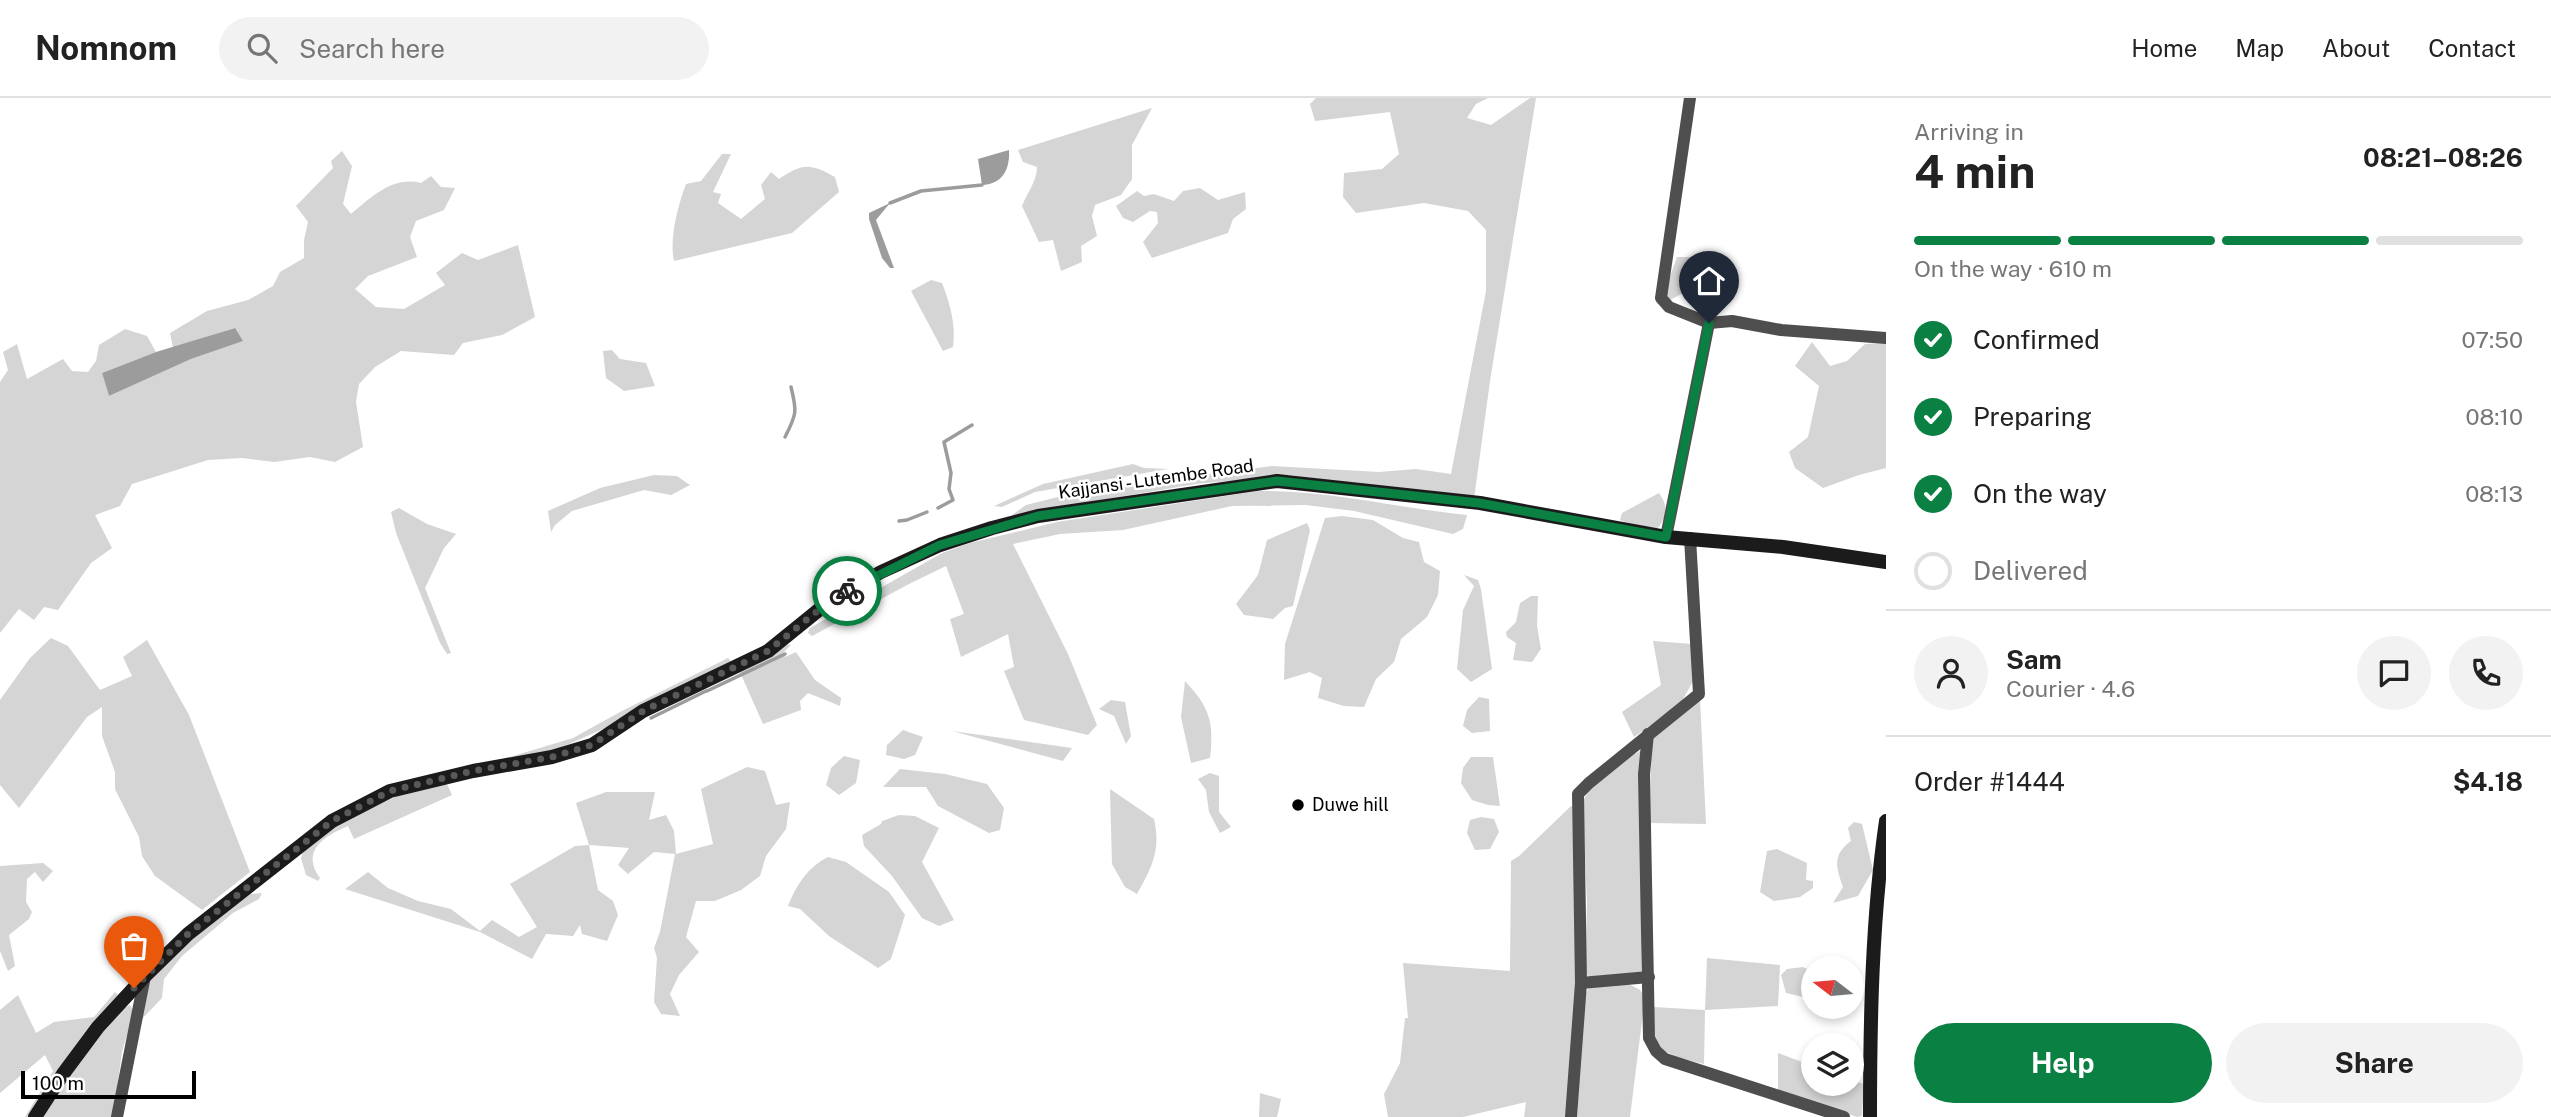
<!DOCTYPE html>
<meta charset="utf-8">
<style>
body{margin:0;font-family:"Public Sans",sans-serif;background:#f2f2f2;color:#222;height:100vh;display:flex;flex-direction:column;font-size:26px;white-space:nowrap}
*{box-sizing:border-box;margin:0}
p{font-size:23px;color:#767676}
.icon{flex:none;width:38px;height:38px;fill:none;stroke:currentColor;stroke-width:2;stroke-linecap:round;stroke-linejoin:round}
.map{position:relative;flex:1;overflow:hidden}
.panel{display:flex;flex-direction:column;background:#fff;width:665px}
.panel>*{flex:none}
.needle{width:46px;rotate:286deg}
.controls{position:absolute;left:1801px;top:858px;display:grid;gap:14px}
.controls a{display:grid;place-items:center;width:63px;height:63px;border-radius:50%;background:#fff;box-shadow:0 4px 10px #0003;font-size:35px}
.scale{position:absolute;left:21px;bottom:18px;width:175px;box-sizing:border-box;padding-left:7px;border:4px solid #000;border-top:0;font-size:19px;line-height:24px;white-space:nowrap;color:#000;-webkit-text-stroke:5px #fff;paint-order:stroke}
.pin{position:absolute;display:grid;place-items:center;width:60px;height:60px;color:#fff;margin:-72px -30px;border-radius:50% 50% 50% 0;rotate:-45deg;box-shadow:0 0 7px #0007}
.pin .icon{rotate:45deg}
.courier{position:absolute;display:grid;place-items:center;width:70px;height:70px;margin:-35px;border:5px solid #0b8043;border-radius:50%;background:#fff;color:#222;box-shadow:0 2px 9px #0007}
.headline em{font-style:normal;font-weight:700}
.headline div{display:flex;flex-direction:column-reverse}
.headline{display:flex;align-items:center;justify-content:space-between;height:119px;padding:0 28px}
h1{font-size:46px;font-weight:700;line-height:52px}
.bar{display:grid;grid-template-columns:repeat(4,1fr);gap:10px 7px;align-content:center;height:84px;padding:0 28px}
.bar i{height:9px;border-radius:5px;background:#e0e0e0}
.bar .active{background:#0b8043}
.bar p{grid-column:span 4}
.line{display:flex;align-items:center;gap:18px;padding:0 28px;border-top:2px solid #e0e0e0}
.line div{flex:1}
.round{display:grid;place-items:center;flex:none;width:74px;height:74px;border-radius:37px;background:#f2f2f2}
ol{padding:0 28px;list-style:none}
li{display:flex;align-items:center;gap:21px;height:77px}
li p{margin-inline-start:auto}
li .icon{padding:7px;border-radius:50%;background:#0b8043;color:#fff;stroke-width:4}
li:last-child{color:#767676}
li i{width:38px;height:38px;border:4px solid #e0e0e0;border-radius:50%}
.primary-button{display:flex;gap:14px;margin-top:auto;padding:14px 28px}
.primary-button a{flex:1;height:80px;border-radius:42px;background:#0b8043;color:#fff;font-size:28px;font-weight:700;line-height:80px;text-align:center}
.primary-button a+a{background:#f2f2f2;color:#222}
header{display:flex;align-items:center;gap:42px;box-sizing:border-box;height:98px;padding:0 35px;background:#fff;border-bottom:2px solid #e0e0e0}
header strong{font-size:33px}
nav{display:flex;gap:38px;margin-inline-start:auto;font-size:24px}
.search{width:490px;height:63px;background:#f2f2f2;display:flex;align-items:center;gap:18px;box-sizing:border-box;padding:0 24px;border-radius:38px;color:#767676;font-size:26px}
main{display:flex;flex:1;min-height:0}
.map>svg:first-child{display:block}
.green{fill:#d5d5d5}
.water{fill:#9c9c9c}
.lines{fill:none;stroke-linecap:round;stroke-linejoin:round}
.stream{stroke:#9c9c9c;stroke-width:3.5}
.street{stroke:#4e4e4e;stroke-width:12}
.secondary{stroke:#1b1b1b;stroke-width:14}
.done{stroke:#595959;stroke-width:7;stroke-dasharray:0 12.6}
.route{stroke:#0b8043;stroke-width:9}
.poi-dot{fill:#000;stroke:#fff;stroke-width:2.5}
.labels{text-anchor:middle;stroke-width:5;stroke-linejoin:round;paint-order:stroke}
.street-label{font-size:18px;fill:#000;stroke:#fff}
.poi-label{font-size:18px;fill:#000;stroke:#fff;text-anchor:start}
</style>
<header>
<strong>Nomnom</strong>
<div class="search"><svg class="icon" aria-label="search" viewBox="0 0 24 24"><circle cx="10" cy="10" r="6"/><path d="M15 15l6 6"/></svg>Search here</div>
<nav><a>Home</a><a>Map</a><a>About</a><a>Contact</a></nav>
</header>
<main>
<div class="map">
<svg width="1886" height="1019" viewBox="0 0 1886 1019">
<rect width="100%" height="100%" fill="#fff"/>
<g class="green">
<path d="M 1316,0 L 1488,0 L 1476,6 L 1467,20 L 1491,27 L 1530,0 L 1536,0 L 1490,283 L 1474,401 L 1289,377 L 1196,386 L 1048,411 L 1014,420 L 1012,417 L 1026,407 L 1078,394 L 1272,368 L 1379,374 L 1416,371 L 1451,376 L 1486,193 L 1486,132 L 1468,113 L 1424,105 L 1356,115 L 1343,99 L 1344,75 L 1382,71 L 1399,56 L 1390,14 L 1315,23 L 1310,6 Z"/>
<path d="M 1152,10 L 1132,47 L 1132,81 L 1121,97 L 1095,107 L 1092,118 L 1097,138 L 1081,148 L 1082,164 L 1061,173 L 1053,142 L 1039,144 L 1022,108 C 1027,95 1037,83 1037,69 L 1023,64 L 1018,52 Z"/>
<path d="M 342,53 L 352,68 L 343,106 L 351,116 C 372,99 392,78 421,85 L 431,78 L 441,89 L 455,90 L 444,112 L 416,123 L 410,139 L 417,159 L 368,178 L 355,191 L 376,209 L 404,211 L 445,187 L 436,175 L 462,155 L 478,162 L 518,147 L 535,219 L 502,237 L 463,245 L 454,257 L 401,253 L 375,269 L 359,286 L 356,304 L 363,349 L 335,364 L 310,359 L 274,364 L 242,360 L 208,362 L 132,386 L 120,408 L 95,417 L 112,450 L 91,465 L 58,512 L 44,509 L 34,522 L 19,511 L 0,535 L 0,284 L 8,272 L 3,254 L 17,246 L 27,281 L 63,261 L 72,273 L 88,274 L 96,263 L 99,247 L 125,231 L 147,238 L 156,254 L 102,275 L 109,298 L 191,261 L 242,243 L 234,230 L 173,250 L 170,235 L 207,213 L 248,202 L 273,188 L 280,174 L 304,160 L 304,142 L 308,124 L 296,108 L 333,70 L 331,63 Z"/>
<path d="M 722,56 L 731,56 L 713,94 L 721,96 L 718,105 L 741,121 L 765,101 L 761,87 L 771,74 L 779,81 C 803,65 810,65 835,79 L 839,94 L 792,135 L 674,163 C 669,141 678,107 686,86 L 701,83 Z"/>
<path d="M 1200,90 L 1218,102 L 1245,94 L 1246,111 L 1233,121 L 1228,135 L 1152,160 L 1143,144 L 1158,125 L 1157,114 L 1150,113 L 1133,124 L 1123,120 L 1116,108 L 1137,93 L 1144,98 L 1154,96 L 1174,103 L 1183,93 Z"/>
<path d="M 1677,159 L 1690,159 L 1693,168 L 1687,193 L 1670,202 L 1664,195 Z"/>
<path d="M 931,182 L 942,185 C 950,206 956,226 953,249 L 943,253 L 911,193 Z"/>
<path d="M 1812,244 L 1830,268 L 1847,263 L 1865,246 L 1886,245 L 1886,370 L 1859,377 L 1823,390 L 1795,370 L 1789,354 L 1808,339 L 1819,288 L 1795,268 Z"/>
<path d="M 612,252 L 620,261 L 646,265 L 655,288 L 624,293 L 606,280 L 603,253 Z"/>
<path d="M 1133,366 L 1144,370 L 1168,371 L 1035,394 L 1002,409 L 994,408 L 1043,386 Z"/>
<path d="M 654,377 L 677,378 L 690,387 L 671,397 L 644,392 L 572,413 L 555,427 L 551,434 L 548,413 L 600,390 Z"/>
<path d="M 1258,393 C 1328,392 1397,410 1467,417 L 1463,431 L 1453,436 L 1354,413 L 1306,407 L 1232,408 L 1123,432 L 1060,436 L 1013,446 L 1068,556 L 1097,627 L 1088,637 L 1024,622 L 1004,573 L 1014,569 L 1008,536 L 961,559 L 950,521 L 964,516 L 946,468 L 909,486 L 812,538 L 808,535 L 810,530 L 942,455 L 970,445 L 1057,424 Z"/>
<path d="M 1659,395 C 1668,408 1668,417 1658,430 L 1635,428 L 1620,422 L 1622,415 Z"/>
<path d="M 399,410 L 427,426 L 456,436 L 444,450 L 425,490 L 451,555 L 447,556 L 440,545 L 396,435 L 391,414 Z"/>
<path d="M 1342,418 L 1373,422 L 1403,440 L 1419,444 L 1424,464 L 1440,473 L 1438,497 L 1427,519 L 1401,541 L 1394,564 L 1376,581 L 1364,609 L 1344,608 L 1318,600 L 1322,580 L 1310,574 L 1284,582 L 1285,546 L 1325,420 Z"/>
<path d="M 1307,425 L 1310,432 L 1293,508 L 1285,510 L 1273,521 L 1244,517 L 1236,506 L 1258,477 L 1267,442 Z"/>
<path d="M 1464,477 L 1478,482 L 1481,491 L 1492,571 L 1471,584 L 1457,571 L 1463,512 L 1474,488 Z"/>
<path d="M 1531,498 L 1538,498 L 1537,528 L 1541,551 L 1532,564 L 1513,562 L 1516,545 L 1507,539 L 1506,534 L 1516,524 L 1520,505 Z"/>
<path d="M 51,540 L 68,548 L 100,592 L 132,578 L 123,559 L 147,542 L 189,617 L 250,774 L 202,812 L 155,778 L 142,758 L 139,739 L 115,691 L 115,674 L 102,638 L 102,609 L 87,619 L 19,710 L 0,687 L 0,602 L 30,560 Z"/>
<path d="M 1653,543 L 1692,546 L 1693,583 L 1680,607 L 1634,639 L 1622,614 L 1661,587 Z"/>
<path d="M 786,546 L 791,547 L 784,554 L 785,559 L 796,554 L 815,582 L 841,600 L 840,608 L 808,595 L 800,603 L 801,612 L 763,626 L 739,572 Z"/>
<path d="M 728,560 L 731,563 L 614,626 L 558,651 L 500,662 L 573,640 L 620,614 Z"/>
<path d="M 1185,583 C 1210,610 1214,624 1210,660 L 1191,665 L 1181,619 Z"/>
<path d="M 1479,599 L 1489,601 L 1490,633 L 1472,635 L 1463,628 L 1467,612 Z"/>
<path d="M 1700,601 L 1706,726 L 1650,725 L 1651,641 Z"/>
<path d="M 1111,602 L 1125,604 L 1131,638 L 1126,646 L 1114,618 L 1099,611 Z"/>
<path d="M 903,632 L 923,639 L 915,657 L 904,661 L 886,657 L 887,647 Z"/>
<path d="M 952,633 L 1072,650 L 1063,663 Z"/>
<path d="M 1643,651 L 1641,874 L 1590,879 L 1585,876 L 1587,806 L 1583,705 C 1591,679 1621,665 1643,651 Z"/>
<path d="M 844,658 L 860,662 L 856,685 L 839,697 L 826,687 L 831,670 Z"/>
<path d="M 1471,659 L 1493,659 L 1500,708 L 1488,707 L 1472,702 L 1461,685 L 1463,670 Z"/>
<path d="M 747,669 L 765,673 L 776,707 L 790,704 L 786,731 L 766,758 L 760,778 L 741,792 L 715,803 L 696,803 L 686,839 L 699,854 L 679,877 L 670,896 L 680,918 L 661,916 L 654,904 L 657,860 L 654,850 L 660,834 L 675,756 L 654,754 L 628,776 L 618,767 L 629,750 L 589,747 L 598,792 L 613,803 L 618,817 L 607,843 L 582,836 L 580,827 L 573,838 L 546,836 L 532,861 L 480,834 L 345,791 L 368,774 L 388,790 L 418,803 L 451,811 L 480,833 L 492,822 L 519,839 L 537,829 L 510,786 L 575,748 L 589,747 L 576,705 L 606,694 L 655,694 L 649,722 L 666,717 L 674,733 L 676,756 L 713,746 L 701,691 Z"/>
<path d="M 900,671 L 945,676 L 987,686 L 1004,710 L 1000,732 L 989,735 L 938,708 L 926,689 L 883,689 Z"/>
<path d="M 1210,675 L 1219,678 L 1219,714 L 1231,729 L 1220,735 L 1209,714 L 1206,692 L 1198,681 Z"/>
<path d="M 447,686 L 452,697 L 354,741 L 348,728 C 325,738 300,752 320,780 L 318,783 L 306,777 L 301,760 L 304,751 L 330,729 L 406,694 Z"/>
<path d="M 1110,691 L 1154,721 C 1161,752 1152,769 1137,796 L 1125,789 L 1112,766 Z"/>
<path d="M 1571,708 L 1575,710 L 1578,870 L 1568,1019 L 1524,1019 L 1526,1004 L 1463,1019 L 1388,1019 L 1384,996 L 1400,965 L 1405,920 L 1408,920 L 1403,865 L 1510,873 L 1511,763 L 1519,758 Z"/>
<path d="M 899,717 L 915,718 L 939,730 L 922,764 L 954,822 L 939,828 L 922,820 L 892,778 L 864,748 L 862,737 L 881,726 L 882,723 Z"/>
<path d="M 1481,719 L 1494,721 L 1499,734 L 1490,751 L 1475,752 L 1467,735 L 1470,722 Z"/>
<path d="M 1854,724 L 1862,726 L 1873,772 L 1858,798 L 1833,805 L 1843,789 C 1836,769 1832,757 1851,743 L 1848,730 Z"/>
<path d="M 1777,751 L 1807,765 L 1806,782 L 1813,783 L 1813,790 L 1800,799 L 1774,803 L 1760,794 L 1767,753 Z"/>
<path d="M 828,759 L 846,764 L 889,794 L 905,817 L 891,861 L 878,870 L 829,838 L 800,811 L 788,808 C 796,787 808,769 828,759 Z"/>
<path d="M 43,765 L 53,773 L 43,784 L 35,774 L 27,781 L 26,804 L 32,814 L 29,821 L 9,837 L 15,868 L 8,873 L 0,853 L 0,768 Z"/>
<path d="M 262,795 L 259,801 L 233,815 L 182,858 L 164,881 L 162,900 L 141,922 L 148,882 L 188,842 L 250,796 Z"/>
<path d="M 1707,860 L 1780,867 L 1778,908 L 1705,912 L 1704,966 C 1688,962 1657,957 1653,937 C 1651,928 1653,917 1654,909 L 1705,912 Z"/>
<path d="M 1803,869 L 1810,872 L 1811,890 L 1803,899 L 1786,895 L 1781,877 L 1787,871 Z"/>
<path d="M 1629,886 L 1640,892 L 1645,899 L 1630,1019 L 1577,1019 L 1584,898 L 1590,888 Z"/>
<path d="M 115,894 L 119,898 L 31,1019 L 25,1019 L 53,973 L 45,957 L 0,995 L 0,912 L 18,897 L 36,935 L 54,924 L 94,919 Z"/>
<path d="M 130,907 L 134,914 L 122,954 L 113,1019 L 42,1019 C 61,990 101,920 130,907 Z"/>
<path d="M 1778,955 L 1813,968 L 1813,985 L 1852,985 L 1852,982 L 1864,986 L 1862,1018 L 1857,1019 L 1778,992 Z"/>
<path d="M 1260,995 L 1281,1001 L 1277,1019 L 1259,1019 Z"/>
</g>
<g class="water">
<path d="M 1009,52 C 1010,71 1003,86 982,87 L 978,61 Z"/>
<path d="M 890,105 L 876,122 L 894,170 L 890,170 L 882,160 L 869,121 L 869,115 Z"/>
<path d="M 235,230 L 243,243 L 191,261 L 109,298 L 102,275 L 156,254 Z"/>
</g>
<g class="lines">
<g class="stream">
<path d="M 890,105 L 921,93 L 982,87"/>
<path d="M 785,339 C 797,316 797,313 791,289"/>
<path d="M 938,410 L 953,402 L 949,391 L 951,375 L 944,344 L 972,327"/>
<path d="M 899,423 L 907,422 L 927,414"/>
<path d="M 707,593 L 785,556"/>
<path d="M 651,620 L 706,593"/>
</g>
<g class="street">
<path d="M 1690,0 L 1661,200 L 1669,209 L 1709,225 L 1732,223 L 1781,232 L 1886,240"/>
<path d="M 1666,439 L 1709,225"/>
<path d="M 1648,636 L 1644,676 L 1649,940 L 1656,953 L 1665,961 L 1844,1019"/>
<path d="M 1581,885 L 1649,879"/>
<path d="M 117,1019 L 145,878"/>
<path d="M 1571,1019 L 1581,885 L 1578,696 L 1589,685 L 1699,596 L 1690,440"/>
</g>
<g class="secondary">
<path d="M 35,1019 L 63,976 L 98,929 L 145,878 L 188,836 L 332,723 L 390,693 L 473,673 L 552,659 L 592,647 L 643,613 L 768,553 L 831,502 L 881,474 L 940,447 L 992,430 L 1038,418 L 1277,383 L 1480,405 L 1666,439 L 1783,449 L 1886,464"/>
<path d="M 1870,1019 C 1870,920 1872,820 1886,723"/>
</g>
</g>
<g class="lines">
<path class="done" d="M 134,890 L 188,836 L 332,723 L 390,693 L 473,673 L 552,659 L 592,647 L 643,613 L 768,553 L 831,502 L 847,493"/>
<path class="route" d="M 847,493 L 940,447 L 1038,418 L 1277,383 L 1479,405 L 1666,439 L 1709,225"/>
</g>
<circle class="poi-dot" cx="1298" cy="707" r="7"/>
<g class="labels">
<g class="street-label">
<text transform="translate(1156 381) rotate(-8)" y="6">Kajjansi - Lutembe Road</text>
</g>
<g class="poi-label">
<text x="1312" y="713">Duwe hill</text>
</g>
</g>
</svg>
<div class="controls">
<a><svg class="needle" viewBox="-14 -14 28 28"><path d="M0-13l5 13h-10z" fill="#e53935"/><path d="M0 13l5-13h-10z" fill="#767676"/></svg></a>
<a><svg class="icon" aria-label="layers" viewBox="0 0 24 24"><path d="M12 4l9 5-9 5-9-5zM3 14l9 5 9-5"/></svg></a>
</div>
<div class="scale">100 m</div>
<div class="pin" style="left:134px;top:890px;background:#ea580c"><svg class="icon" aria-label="bag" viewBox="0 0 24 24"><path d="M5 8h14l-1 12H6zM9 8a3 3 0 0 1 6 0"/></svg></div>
<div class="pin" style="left:1709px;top:225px;background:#1f2937"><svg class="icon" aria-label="home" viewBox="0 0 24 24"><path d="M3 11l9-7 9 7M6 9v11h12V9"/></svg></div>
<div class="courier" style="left:847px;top:493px"><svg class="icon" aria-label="bike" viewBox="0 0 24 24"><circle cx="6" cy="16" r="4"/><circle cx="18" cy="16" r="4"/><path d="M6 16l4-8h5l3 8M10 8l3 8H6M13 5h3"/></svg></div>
</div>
<section class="panel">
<div class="headline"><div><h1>4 min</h1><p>Arriving in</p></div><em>08:21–08:26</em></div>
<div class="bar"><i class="active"></i><i class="active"></i><i class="active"></i><i></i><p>On the way · 610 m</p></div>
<ol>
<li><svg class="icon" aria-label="check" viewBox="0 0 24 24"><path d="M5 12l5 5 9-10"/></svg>Confirmed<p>07:50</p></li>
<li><svg class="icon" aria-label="check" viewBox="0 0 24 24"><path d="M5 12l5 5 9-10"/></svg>Preparing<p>08:10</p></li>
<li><svg class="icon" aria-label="check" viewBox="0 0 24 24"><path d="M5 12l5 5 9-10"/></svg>On the way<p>08:13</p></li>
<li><i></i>Delivered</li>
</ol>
<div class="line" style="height:126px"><a class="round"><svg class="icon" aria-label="person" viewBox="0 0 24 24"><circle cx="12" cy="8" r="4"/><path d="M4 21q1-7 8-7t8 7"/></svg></a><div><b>Sam</b><p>Courier · 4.6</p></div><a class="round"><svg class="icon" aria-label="chat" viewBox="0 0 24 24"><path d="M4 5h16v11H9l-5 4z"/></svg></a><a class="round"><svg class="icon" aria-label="phone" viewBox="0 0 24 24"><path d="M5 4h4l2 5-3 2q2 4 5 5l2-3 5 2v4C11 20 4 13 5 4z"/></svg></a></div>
<div class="line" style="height:91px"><div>Order #1444</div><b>$4.18</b></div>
<div class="primary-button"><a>Help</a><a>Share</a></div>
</section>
</main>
